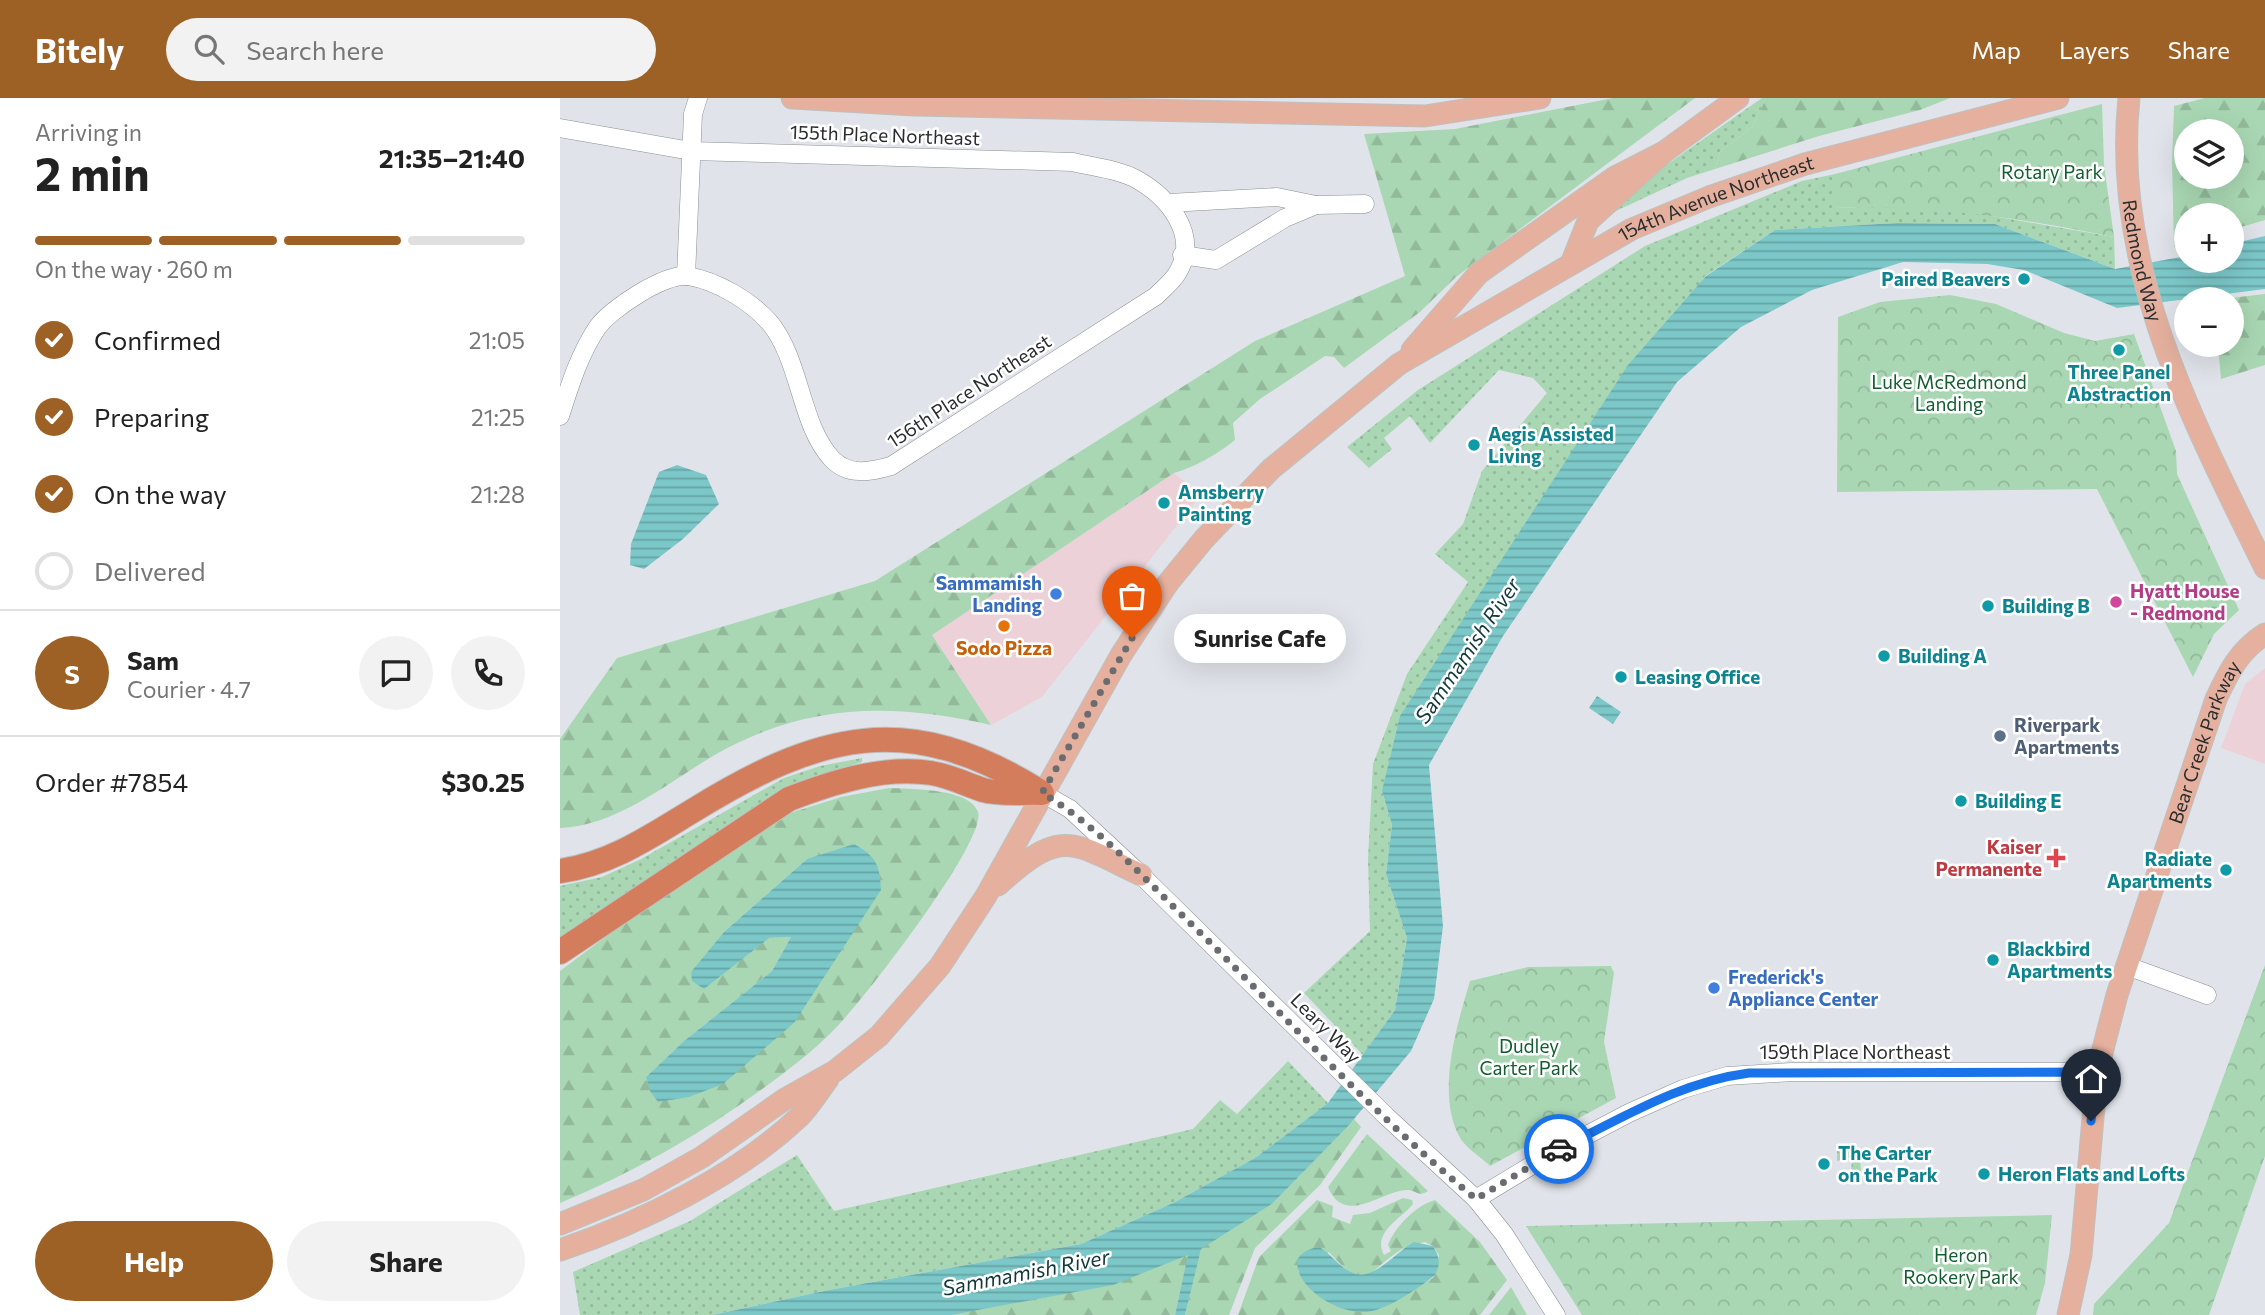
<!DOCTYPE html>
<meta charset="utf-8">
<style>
body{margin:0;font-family:Commissioner,sans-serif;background:#f2f2f2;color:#222;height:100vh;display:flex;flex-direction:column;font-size:26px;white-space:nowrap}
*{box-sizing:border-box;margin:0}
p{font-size:23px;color:#767676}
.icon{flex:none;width:38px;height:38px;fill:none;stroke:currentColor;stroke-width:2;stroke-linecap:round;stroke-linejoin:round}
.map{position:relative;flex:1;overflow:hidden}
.side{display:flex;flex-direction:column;background:#fff;width:560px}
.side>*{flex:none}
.controls{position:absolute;left:1614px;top:21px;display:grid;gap:14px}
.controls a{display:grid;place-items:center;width:70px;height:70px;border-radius:50%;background:#fff;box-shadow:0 7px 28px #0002;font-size:35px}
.pin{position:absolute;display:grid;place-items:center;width:60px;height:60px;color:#fff;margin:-72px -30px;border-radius:50% 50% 50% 0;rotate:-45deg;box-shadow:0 0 7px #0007}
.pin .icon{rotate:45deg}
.courier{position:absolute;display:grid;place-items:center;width:70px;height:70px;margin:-35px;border:5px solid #1a73e8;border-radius:50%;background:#fff;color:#222;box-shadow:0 2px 9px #0007}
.bubble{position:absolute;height:49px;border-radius:24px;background:#fff;box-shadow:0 7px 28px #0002;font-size:23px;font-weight:700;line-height:49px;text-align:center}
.overview em{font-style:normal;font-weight:700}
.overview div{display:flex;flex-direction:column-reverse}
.overview{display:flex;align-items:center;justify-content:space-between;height:119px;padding:0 35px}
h1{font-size:46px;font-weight:700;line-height:52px}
.bar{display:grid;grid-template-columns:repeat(4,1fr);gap:10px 7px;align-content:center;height:84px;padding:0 35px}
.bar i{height:9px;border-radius:5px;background:#e0e0e0}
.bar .on{background:#9d6025}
.bar p{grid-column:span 4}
.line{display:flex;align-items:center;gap:18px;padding:0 35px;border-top:2px solid #e0e0e0}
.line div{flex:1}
.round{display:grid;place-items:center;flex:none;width:74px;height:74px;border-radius:37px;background:#f2f2f2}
ol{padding:0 35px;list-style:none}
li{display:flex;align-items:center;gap:21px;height:77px}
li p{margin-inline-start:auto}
li .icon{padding:7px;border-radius:50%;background:#9d6025;color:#fff;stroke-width:4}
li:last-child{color:#767676}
li i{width:38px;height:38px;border:4px solid #e0e0e0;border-radius:50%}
.button{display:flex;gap:14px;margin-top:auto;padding:14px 35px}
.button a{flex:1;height:80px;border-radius:42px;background:#9d6025;color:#fff;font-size:28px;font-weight:700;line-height:80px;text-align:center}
.button a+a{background:#f2f2f2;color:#222}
header{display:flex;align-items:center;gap:42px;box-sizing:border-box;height:98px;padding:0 35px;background:#9d6025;color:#fff}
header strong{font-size:33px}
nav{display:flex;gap:38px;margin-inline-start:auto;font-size:24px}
.search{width:490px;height:63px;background:#f2f2f2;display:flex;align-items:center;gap:18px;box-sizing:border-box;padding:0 24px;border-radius:38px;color:#767676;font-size:26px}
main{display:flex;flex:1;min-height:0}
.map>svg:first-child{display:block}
.commercial{fill:#ecd2d8}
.grass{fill:url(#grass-dots)}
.forest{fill:url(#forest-firs);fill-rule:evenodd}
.park{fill:url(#park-crowns)}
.water{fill:url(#water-rules)}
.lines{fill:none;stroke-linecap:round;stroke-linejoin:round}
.minor-casing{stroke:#8b8f94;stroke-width:19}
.major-casing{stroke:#bfc0c0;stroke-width:23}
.highway-casing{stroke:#bfc0c0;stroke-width:26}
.minor{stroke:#fff;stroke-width:18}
.major{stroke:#e5b19e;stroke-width:21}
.highway{stroke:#d37d5d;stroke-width:24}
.done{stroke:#6a6c70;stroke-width:7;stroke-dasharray:0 12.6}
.route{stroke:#1a73e8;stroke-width:9}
.culture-dot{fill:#0f9aa8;stroke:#fff;stroke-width:2.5}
.shop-dot{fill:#3f7fe0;stroke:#fff;stroke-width:2.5}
.hotel-dot{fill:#d1479c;stroke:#fff;stroke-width:2.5}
.food-dot{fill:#e8710a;stroke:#fff;stroke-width:2.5}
.service-dot{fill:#5c6f8a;stroke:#fff;stroke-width:2.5}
.health-dot{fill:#e0444e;stroke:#fff;stroke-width:2.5}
.labels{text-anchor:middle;stroke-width:5;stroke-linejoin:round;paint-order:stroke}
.street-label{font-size:19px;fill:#2a2c2e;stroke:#fff}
.park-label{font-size:19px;fill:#115e2e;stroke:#fff}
.culture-label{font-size:19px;font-weight:bold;fill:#0d838f;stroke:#fff;text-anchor:start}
.shop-label{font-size:19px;font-weight:bold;fill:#366cbe;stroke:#fff;text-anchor:end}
.hotel-label{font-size:19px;font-weight:bold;fill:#b23c85;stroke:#fff;text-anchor:start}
.food-label{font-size:19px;font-weight:bold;fill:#c56008;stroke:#fff}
.service-label{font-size:19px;font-weight:bold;fill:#4e5e75;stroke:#fff;text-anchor:start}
.health-label{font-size:19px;font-weight:bold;fill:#be3a42;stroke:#fff;text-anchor:end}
.water-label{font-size:21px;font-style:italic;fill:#133839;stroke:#fff}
</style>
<header>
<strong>Bitely</strong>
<div class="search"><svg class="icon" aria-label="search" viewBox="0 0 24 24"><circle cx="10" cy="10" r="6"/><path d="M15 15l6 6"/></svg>Search here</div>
<nav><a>Map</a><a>Layers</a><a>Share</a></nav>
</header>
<main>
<section class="side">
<div class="overview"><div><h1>2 min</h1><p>Arriving in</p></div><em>21:35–21:40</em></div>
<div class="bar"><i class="on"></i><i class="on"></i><i class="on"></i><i></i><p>On the way · 260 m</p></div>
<ol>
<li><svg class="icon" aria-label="check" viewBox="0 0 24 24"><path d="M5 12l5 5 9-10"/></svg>Confirmed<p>21:05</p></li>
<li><svg class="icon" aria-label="check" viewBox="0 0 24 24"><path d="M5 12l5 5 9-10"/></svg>Preparing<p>21:25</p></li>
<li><svg class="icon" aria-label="check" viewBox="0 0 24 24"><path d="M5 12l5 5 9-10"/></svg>On the way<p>21:28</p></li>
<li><i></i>Delivered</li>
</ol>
<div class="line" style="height:126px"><b class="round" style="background:#9d6025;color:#fff">S</b><div><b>Sam</b><p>Courier · 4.7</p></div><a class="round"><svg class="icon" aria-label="chat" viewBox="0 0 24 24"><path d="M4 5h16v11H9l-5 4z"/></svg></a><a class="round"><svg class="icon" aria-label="phone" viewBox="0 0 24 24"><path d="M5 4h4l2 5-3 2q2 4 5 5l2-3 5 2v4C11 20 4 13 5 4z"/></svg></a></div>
<div class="line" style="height:91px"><div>Order #7854</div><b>$30.25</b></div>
<div class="button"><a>Help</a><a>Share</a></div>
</section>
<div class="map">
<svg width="1705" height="1217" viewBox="0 0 1705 1217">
<defs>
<pattern id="grass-dots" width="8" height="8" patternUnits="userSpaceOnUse" patternTransform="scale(1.75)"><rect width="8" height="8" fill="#a9d7b3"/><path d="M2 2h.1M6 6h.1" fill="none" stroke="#92b99a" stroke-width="1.8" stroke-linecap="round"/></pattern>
<pattern id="forest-firs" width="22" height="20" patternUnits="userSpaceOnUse" patternTransform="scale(1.75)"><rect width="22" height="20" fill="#a9d7b3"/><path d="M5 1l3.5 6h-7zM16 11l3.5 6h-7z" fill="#92b99a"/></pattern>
<pattern id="park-crowns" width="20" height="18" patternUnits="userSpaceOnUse" patternTransform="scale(1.75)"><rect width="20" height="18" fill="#a9d7b3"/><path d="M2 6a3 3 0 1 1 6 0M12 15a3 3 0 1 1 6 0" fill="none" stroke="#92b99a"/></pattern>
<pattern id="water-rules" width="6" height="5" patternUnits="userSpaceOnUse" patternTransform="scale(1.75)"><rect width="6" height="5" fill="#7cc8c9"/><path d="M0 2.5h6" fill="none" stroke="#66a3a4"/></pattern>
</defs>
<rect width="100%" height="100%" fill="#e0e4ea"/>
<g class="commercial">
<path d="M 614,375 L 641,397 L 482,599 L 431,627 L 371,537 Z"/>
<path d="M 1705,570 L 1705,666 L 1661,650 L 1685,586 Z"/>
</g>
<g class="grass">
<path d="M 1202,0 L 1206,0 L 1193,28 L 1160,54 L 1155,71 L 1127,80 L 1043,119 L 1099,72 Z"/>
<path d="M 1275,76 L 1276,110 L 1336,108 L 1404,113 L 1554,139 L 1555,171 L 1435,126 L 1337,125 L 1215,132 L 1145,178 L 822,693 L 832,727 L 826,776 L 847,840 L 835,912 L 803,957 L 744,895 L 810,833 L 808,760 L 813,666 L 847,576 L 908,484 L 875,456 L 903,426 L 922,373 L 987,295 L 973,280 L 939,272 L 870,345 L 850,318 L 824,340 L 832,351 L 809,370 L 787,349 L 858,292 L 1085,148 L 1242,83 Z"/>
<path d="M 302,660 L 302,664 L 247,682 L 191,713 L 0,840 L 0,788 L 42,779 L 81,761 L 224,680 L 260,668 Z"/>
<path d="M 728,963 L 768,1005 L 695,1060 L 613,1105 L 521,1146 L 269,1192 L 152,1217 L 20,1217 L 13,1174 L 130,1123 L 237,1057 L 274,1113 L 633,1031 L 660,1002 L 677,1016 Z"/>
<path d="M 1277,1051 L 1300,1051 L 1301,1076 L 1291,1076 L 1292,1059 L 1277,1063 Z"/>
</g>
<g class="forest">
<path d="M 1053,0 L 1135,0 L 896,179 L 860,214 L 784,270 L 774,259 L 765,258 L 700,301 L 673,325 L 675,342 C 656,357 637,368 614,375 L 372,537 L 431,627 C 330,604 245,605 153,658 C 106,686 56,728 0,730 L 0,641 L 57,560 L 315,483 L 695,243 L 845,178 L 804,36 L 895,31 Z"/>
<path d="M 1206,0 L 1390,0 L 1360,12 L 1259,38 L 1155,71 L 1160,54 L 1193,28 Z"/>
<path d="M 1645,0 L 1705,0 L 1705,122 L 1671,132 L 1671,117 L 1626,117 L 1626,146 L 1614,149 L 1612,66 L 1614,8 ZM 1626,33 L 1671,33 L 1671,79 L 1626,79 Z"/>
<path d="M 1705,196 L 1705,267 L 1661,281 L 1658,247 L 1671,247 L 1671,201 L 1662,201 Z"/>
<path d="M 329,690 C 350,691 410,690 418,714 C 427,742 309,894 284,921 C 268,939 248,957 229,971 C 158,1026 83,1071 0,1105 L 0,873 L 72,819 L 227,716 L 281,699 ZM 247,761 L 234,925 L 86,979 L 124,943 L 212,873 L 231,839 L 209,840 L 165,833 Z"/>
<path d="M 794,1021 L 801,1029 L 760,1087 L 695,1150 L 669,1217 L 625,1217 L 640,1151 L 629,1157 L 615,1217 L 387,1217 L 713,1105 Z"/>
<path d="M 807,1036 L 868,1093 C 859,1099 857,1093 848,1092 C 823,1091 785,1130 768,1089 Z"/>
<path d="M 843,1100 L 852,1102 L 853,1106 C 841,1121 812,1134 824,1157 L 831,1153 L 828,1147 C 835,1129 856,1107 875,1102 L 920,1144 L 947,1182 L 920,1217 L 678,1217 L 699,1159 L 757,1102 L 773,1108 L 772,1119 L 790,1126 L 793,1117 L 810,1115 ZM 865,1144 L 873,1148 L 879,1157 L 874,1179 C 828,1212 770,1217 738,1173 L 769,1154 C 807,1196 804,1176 839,1153 C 846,1148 857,1146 865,1144 Z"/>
<path d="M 951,1189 L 967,1217 L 929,1217 Z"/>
</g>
<g class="park">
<path d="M 1542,6 L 1544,67 L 1554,139 C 1461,120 1370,107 1275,110 L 1275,76 Z"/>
<path d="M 1390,197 L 1436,206 L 1504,235 L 1535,243 L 1574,236 L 1616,353 L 1617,376 L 1679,512 L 1654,536 L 1633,579 L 1537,391 L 1277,394 L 1278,219 L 1320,204 Z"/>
<path d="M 1705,867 L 1705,1058 L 1649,1217 L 1533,1217 L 1534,1206 L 1609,1125 Z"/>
<path d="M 1051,868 L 1054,875 L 1044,944 L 1056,1000 L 930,1068 C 921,1059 904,1049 899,1038 C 876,994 897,927 910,883 L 968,869 Z"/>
<path d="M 1492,1117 L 1485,1185 L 1476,1217 L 1022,1217 L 966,1128 Z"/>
</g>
<g class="water">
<path d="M 1337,125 L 1435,126 L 1555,171 L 1626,158 L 1626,163 L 1671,163 L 1671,146 L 1705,138 L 1705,191 L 1557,210 L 1464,172 L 1427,166 L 1343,164 L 1252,192 L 1181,229 L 1117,284 L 943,538 L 869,667 L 883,828 L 874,901 L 851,953 L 789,1027 L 713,1105 L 641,1151 L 625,1217 L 615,1217 L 628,1157 L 553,1187 L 391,1217 L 152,1217 L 269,1192 L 521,1146 L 613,1105 L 695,1060 L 768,1005 L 835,912 L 847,840 L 826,776 L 832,727 L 822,693 L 840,618 L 1068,267 L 1146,178 L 1215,132 Z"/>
<path d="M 117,367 L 146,377 L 159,406 L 123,441 L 84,471 L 70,467 L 71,446 L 99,374 Z"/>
<path d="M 1037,598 L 1061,614 L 1053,626 L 1029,610 Z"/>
<path d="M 294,746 C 316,758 320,767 321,792 L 234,925 L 163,986 L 129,999 L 98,1004 L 90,993 L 86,979 L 124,943 L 212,873 L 231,839 L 209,840 L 144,891 L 132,883 L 131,874 L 165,833 L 247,761 Z"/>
<path d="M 854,1144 L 873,1148 C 880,1159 881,1167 874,1178 C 857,1191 829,1211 807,1214 C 759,1217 707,1157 759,1149 C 770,1155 777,1166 789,1173 C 811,1187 834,1155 854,1144 Z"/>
</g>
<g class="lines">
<g class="minor-casing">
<g id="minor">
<path d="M 0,30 L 131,53 L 513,64 C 532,69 558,71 576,81 C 607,98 640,136 618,174 C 613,183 603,191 596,198 L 331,368 C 310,374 288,378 272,361 C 240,327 241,263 210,225 C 191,203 157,183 128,178 C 105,175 50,211 37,230 C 19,257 10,287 0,318"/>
<path d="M 609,105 L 717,99 L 756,107 L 725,120 L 656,162 L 622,157"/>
<path d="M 756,107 L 805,106"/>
<path d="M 126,178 L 133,16 L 138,0"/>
<path d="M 482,695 L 510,711 L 581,777 L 826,1018 L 916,1101 L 944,1136 L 996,1217"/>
<path d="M 1567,868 L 1647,897"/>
<path d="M 916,1101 L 989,1057 L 1069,1015 L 1123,991 L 1167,978 L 1232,974 L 1537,974"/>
</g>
</g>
<g class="major-casing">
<g id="major">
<path d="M 232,0 L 354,7 L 865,18 L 980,0"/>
<path id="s1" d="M 1569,0 C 1551,170 1633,323 1705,470"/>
<path d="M 1011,166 L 1028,123 L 1104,54 L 1178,0"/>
<path d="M 852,252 L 919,175 L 1055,79 L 1104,54"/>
<path d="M 438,787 C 502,729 510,743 581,777"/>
<path id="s2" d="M 0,1126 L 83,1092 L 142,1059 L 225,1001 L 275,973 L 319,938 L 380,868 L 426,798 L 561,557 L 608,485 L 644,441 L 711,371 L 839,266 L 1072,131 L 1149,99 L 1245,66 L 1498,0"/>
<path d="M 0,1152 C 80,1125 177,1078 239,1019 C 250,1008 259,993 268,981"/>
<path id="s3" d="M 1508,1217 L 1521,1157 L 1537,974 L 1557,897 L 1656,601 C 1669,573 1679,553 1705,536"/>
</g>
</g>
<g class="highway-casing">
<g id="highway">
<path d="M 0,773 C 51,766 91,738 134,712 C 259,635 347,611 479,693"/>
<path d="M 0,854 L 229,701 C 273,684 323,668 371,675 C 390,678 405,686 423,692 C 440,697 464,694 482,695"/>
</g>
</g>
<use href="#minor" class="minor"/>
<use href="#major" class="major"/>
<use href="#highway" class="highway"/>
</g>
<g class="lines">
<path class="done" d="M 572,540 L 482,695 C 535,726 578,774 622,817 C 719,911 811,1015 916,1101 L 999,1051"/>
<path class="route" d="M 999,1051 C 1061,1021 1119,984 1189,975 L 1537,974 L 1531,1023"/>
</g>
<g class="culture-dot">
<circle cx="1464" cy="181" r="7"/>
<circle cx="1559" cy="252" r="7"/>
<circle cx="914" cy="347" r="7"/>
<circle cx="604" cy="405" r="7"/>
<circle cx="1428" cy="508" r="7"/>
<circle cx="1324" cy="558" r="7"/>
<circle cx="1061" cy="579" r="7"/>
<circle cx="1401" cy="703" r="7"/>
<circle cx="1666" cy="772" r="7"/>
<circle cx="1433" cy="862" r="7"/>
<circle cx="1264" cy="1066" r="7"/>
<circle cx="1424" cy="1076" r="7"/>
</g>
<g class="shop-dot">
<circle cx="496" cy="496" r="7"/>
<circle cx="1154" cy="890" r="7"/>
</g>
<circle class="hotel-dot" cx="1556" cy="504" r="7"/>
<circle class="food-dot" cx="444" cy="528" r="7"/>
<circle class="service-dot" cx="1440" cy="638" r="7"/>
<path class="health-dot" d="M1492.5 749.5h7v7h7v7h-7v7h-7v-7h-7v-7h7z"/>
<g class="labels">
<g class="street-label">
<text transform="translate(325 37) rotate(2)" y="7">155th Place Northeast</text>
<text dy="7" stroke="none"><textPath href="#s2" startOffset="1589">154th Avenue Northeast</textPath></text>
<text dy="7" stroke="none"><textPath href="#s1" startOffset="164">Redmond Way</textPath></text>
<text transform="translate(409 293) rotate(-33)" y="7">156th Place Northeast</text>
<text dy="7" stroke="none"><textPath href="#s3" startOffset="592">Bear Creek Parkway</textPath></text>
<text transform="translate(766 930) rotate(45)" y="7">Leary Way</text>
<text x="1295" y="961">159th Place Northeast</text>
</g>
<g class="park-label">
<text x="1492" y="81">Rotary Park</text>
<text x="1389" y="291">Luke McRedmond<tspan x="1389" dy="22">Landing</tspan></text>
<text x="969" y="955">Dudley<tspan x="969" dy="22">Carter Park</tspan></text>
<text x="1401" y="1164">Heron<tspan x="1401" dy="22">Rookery Park</tspan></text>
</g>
<g class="culture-label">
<text x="1450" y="188" text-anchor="end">Paired Beavers</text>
<text x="1559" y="281" text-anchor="middle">Three Panel<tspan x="1559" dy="22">Abstraction</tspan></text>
<text x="928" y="343">Aegis Assisted<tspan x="928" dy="22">Living</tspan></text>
<text x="618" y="401">Amsberry<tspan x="618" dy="22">Painting</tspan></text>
<text x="1442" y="515">Building B</text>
<text x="1338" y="565">Building A</text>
<text x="1075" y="586">Leasing Office</text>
<text x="1415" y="710">Building E</text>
<text x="1652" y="768" text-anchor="end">Radiate<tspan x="1652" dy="22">Apartments</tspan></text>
<text x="1447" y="858">Blackbird<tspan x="1447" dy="22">Apartments</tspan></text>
<text x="1278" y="1062">The Carter<tspan x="1278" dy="22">on the Park</tspan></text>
<text x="1438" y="1083">Heron Flats and Lofts</text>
</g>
<g class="shop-label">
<text x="482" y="492">Sammamish<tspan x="482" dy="22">Landing</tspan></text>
<text x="1168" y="886" text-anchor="start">Frederick's<tspan x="1168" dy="22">Appliance Center</tspan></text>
</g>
<g class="hotel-label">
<text x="1570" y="500">Hyatt House<tspan x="1570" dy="22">- Redmond</tspan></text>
</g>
<g class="food-label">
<text x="444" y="557">Sodo Pizza</text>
</g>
<g class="service-label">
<text x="1454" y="634">Riverpark<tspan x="1454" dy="22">Apartments</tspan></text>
</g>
<g class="health-label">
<text x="1482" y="756">Kaiser<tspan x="1482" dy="22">Permanente</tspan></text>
</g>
<g class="water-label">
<text transform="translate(908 553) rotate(-56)" y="7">Sammamish River</text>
<text transform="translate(466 1175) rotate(-11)" y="7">Sammamish River</text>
</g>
</g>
</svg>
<div class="controls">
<a><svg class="icon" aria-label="layers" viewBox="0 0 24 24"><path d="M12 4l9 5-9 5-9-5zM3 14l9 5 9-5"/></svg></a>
<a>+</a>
<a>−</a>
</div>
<div class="pin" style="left:572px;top:540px;background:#ea580c"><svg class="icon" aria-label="bag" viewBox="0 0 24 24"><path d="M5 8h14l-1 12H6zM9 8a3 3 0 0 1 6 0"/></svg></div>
<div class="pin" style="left:1531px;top:1023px;background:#1f2937"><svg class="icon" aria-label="home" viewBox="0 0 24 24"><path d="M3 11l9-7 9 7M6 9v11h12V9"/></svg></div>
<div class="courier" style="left:999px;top:1051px"><svg class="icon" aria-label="car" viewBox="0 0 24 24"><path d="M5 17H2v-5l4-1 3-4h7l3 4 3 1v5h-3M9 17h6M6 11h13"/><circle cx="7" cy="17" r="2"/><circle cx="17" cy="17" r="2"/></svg></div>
<div class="bubble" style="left:614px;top:516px;width:172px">Sunrise Cafe</div>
</div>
</main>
